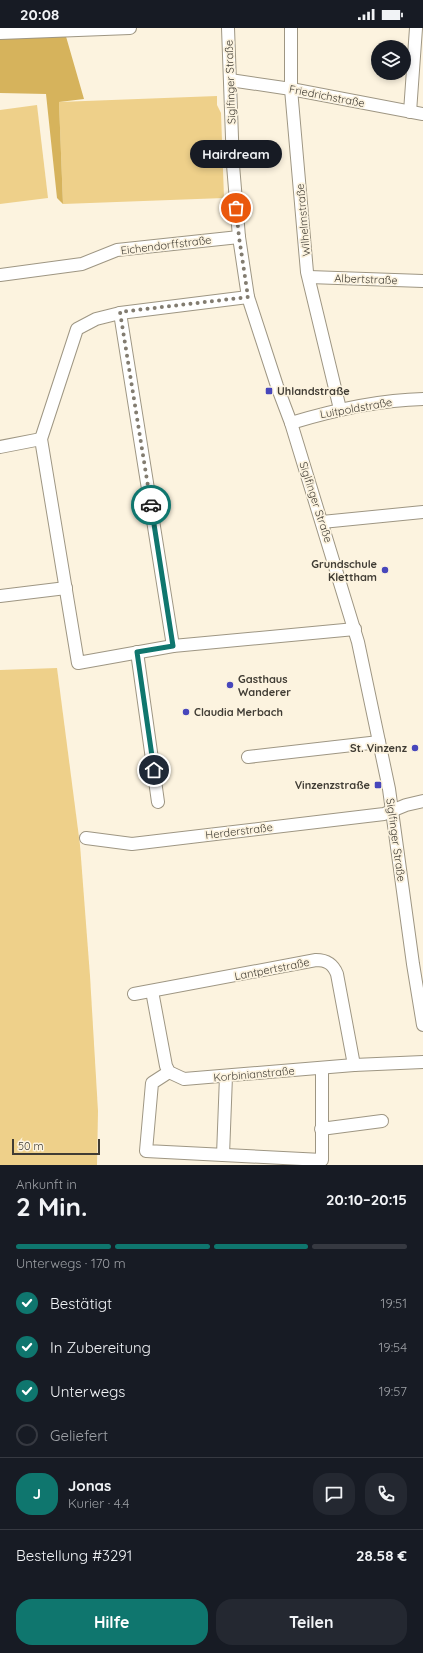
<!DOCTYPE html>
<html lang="de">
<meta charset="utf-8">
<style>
body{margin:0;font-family:Quicksand,sans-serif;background:#242831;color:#f1f3f6;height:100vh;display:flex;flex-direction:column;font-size:15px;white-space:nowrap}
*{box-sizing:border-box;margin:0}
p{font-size:13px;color:#9ea1a6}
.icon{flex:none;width:22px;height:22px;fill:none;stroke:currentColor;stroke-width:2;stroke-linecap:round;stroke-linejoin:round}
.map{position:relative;height:1137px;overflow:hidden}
.side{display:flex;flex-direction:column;background:#171b24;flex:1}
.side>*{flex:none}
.controls{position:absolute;left:371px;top:12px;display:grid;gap:8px}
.controls a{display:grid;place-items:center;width:40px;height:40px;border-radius:50%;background:#171b24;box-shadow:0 2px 6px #0003;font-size:20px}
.scale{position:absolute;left:12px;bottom:10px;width:88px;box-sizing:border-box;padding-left:4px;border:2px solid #403c34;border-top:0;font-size:11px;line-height:14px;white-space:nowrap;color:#403c34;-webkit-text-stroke:3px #fcf3df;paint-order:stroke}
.pin{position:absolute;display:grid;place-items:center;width:34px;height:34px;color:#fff;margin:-17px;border:2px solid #fff;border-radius:50%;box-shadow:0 1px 4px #0007}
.courier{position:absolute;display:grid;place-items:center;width:40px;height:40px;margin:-20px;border:3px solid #0f766e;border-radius:50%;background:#fff;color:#222;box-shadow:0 1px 5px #0007}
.bubble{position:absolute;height:28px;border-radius:14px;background:#171b24;box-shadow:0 2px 6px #0003;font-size:13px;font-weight:700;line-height:28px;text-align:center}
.headline em{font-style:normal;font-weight:700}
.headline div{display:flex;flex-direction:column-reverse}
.headline{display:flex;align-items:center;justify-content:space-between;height:68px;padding:0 16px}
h1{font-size:26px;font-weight:700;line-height:30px}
.bar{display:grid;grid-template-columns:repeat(4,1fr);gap:6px 4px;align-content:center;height:48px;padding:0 16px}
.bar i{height:5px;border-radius:3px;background:#363941}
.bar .selected{background:#0f766e}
.bar p{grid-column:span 4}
.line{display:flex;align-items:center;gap:10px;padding:0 16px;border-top:1px solid #363941}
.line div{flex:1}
.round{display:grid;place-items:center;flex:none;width:42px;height:42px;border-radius:16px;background:#242831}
ol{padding:0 16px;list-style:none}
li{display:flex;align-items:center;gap:12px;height:44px}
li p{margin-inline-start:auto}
li .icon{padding:4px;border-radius:50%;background:#0f766e;color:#fff;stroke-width:4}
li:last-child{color:#9ea1a6}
li i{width:22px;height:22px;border:2px solid #363941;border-radius:50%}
.cta{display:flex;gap:8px;margin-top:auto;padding:8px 16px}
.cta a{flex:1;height:46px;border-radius:16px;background:#0f766e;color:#fff;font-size:16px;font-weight:700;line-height:46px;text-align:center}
.cta a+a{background:#242831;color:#f1f3f6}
.status{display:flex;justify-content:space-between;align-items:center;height:28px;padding:0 20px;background:#171b24;direction:ltr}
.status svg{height:11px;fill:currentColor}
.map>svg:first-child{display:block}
.green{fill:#eed08a}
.forest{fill:#d6b35c}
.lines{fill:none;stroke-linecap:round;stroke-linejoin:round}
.minor-casing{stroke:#9e9683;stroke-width:14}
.minor{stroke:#fff;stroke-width:12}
.done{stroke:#827c70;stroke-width:4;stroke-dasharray:0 7.2}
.route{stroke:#0f766e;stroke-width:5}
.poi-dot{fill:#4746bb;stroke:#fcf3df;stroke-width:1.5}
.labels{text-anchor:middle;stroke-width:3.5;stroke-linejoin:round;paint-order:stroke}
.street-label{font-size:11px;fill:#403c34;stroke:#fcf3df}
.poi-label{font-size:11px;font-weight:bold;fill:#403c34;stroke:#fcf3df;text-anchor:start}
</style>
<div class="status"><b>20:08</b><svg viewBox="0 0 49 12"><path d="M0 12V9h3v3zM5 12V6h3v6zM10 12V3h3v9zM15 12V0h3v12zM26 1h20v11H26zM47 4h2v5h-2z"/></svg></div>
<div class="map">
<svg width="423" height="1137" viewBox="0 0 423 1137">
<rect width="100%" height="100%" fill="#fcf3df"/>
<g class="green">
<path d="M 217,68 L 217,77 L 221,85 L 224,170 L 63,176 L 59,74 Z"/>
<path d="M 37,77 L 48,170 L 0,176 L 0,82 Z"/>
<path d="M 57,640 L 80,817 L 90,948 L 98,1083 L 97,1137 L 0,1137 L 0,642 Z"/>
</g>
<path class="forest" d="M 65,5 L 84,71 L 59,74 L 63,176 L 57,170 L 46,66 L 0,65 L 0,7 Z"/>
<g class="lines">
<g class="minor-casing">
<g id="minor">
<path d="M 228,0 L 233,137 L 239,209 L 248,269 L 277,358 L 291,395 L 358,614 L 389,761 L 413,936 L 423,997"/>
<path d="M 291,0 L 291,61 L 307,244 L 340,381"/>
<path d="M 0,5 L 130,0"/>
<path d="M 230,52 L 291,61 L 423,86"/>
<path d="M 410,84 L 416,0"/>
<path d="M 0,247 L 82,236 L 117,222 L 239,209"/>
<path d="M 309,249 L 423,253"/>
<path d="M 248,269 L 120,285 L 96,291 L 77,301 L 41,411 L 78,635 L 173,618 L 355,601"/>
<path d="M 120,285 L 173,618"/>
<path d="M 291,395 C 334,382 378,372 423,371"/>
<path d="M 0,419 L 41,411"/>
<path d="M 322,494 L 423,484"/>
<path d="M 0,568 L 66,560"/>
<path d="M 137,624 L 158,774"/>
<path d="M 248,729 L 379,714"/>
<path d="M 86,810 L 132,816 L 384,786 L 406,777 L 423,773"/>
<path d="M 152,963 L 166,1038 L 169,1044 L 184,1051 L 354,1037 L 423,1034"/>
<path d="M 134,966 L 316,932 C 327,932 333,936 337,946 L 354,1037"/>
<path d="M 169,1044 L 152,1055 L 146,1123 L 322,1132 L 322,1040"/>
<path d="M 321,1101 L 382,1093"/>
<path d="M 223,1127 L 226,1048"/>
</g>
</g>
<use href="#minor" class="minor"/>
</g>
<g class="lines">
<path class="done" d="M 151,477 L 120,284 L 248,269 L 239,209 L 236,180"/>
<path class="route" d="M 151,477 L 173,618 L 137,624 L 154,742"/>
</g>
<g class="poi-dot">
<rect x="265" y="359" width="8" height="8" rx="2"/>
<circle cx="385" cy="542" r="4"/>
<circle cx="230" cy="657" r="4"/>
<circle cx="186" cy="684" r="4"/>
<circle cx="415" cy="720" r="4"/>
<rect x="374" y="753" width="8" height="8" rx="2"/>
</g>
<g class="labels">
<g class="street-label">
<text transform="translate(230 54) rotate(-92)" y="4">Siglfinger Straße</text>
<text transform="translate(327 68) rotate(11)" y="4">Friedrichstraße</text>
<text transform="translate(303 192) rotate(-95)" y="4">Wilhelmstraße</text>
<text transform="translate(166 217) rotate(-7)" y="4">Eichendorffstraße</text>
<text transform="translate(366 251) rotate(2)" y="4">Albertstraße</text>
<text transform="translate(356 380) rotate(-10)" y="4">Luitpoldstraße</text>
<text transform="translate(316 474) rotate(72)" y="4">Siglfinger Straße</text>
<text transform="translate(239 803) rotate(-7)" y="4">Herderstraße</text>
<text transform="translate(396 812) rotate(82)" y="4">Siglfinger Straße</text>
<text transform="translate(272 941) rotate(-11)" y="4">Lantpertstraße</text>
<text transform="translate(254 1046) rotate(-5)" y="4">Korbinianstraße</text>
</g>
<g class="poi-label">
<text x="277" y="367">Uhlandstraße</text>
<text x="377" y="540" text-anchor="end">Grundschule<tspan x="377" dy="13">Klettham</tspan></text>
<text x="238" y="655">Gasthaus<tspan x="238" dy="13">Wanderer</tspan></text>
<text x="194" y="688">Claudia Merbach</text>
<text x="407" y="724" text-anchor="end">St. Vinzenz</text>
<text x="370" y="761" text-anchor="end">Vinzenzstraße</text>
</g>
</g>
</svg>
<div class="controls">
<a><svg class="icon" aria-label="layers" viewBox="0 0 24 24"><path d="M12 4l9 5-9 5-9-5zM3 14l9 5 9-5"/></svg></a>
</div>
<div class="scale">50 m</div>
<div class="pin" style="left:236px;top:180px;background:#ea580c"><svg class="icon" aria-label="bag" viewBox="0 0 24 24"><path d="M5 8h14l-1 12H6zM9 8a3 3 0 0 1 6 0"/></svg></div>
<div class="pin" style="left:154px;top:742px;background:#1f2937"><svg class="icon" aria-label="home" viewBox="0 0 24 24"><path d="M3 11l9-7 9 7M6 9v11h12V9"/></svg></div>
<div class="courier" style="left:151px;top:477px"><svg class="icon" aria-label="car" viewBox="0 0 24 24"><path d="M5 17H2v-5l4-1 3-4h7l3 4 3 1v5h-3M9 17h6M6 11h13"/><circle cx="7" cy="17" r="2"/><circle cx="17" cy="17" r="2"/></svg></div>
<div class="bubble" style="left:190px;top:112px;width:92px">Hairdream</div>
</div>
<section class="side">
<div class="headline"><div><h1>2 Min.</h1><p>Ankunft in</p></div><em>20:10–20:15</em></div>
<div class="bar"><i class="selected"></i><i class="selected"></i><i class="selected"></i><i></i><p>Unterwegs · 170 m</p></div>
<ol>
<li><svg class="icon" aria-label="check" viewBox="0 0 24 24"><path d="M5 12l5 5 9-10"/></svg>Bestätigt<p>19:51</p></li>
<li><svg class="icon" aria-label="check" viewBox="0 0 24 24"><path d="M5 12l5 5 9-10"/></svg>In Zubereitung<p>19:54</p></li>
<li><svg class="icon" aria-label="check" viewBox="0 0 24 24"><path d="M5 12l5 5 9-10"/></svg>Unterwegs<p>19:57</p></li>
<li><i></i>Geliefert</li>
</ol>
<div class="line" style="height:72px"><b class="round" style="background:#0f766e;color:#fff">J</b><div><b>Jonas</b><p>Kurier · 4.4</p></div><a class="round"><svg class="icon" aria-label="chat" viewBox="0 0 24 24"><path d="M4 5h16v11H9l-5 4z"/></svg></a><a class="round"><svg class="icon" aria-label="phone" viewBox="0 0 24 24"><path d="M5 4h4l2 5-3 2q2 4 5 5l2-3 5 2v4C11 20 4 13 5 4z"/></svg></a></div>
<div class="line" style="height:52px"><div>Bestellung #3291</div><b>28.58 €</b></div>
<div class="cta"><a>Hilfe</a><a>Teilen</a></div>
</section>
